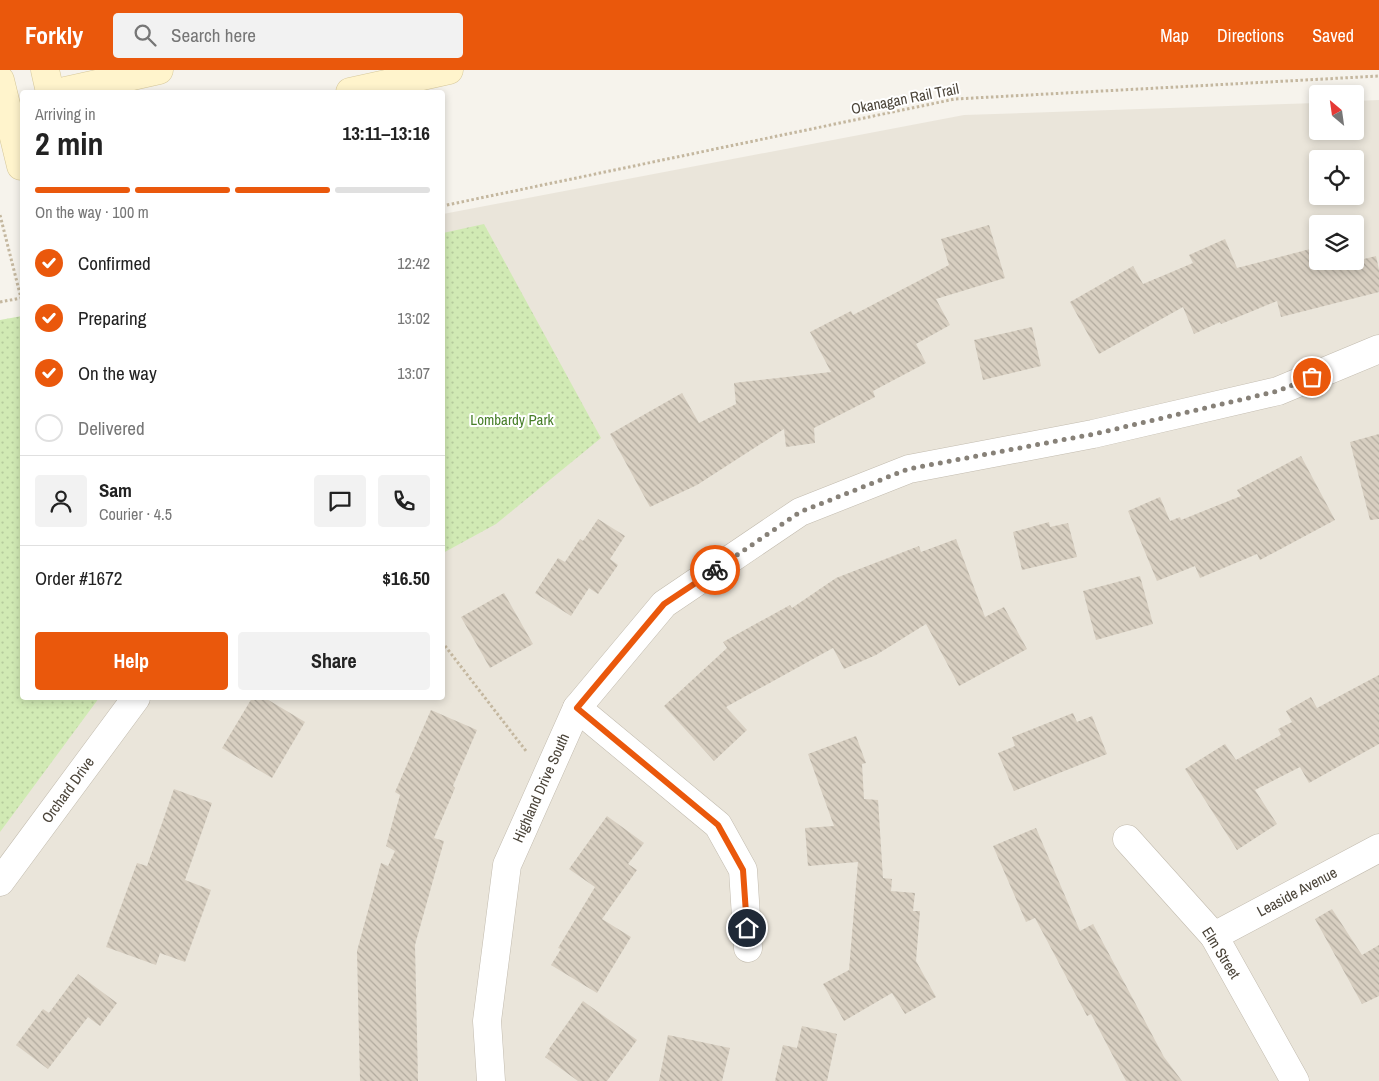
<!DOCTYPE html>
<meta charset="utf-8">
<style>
body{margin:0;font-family:"Archivo Narrow",sans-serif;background:#f2f2f2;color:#222;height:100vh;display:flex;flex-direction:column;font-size:19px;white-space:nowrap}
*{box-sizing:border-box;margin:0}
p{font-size:16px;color:#767676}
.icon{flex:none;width:28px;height:28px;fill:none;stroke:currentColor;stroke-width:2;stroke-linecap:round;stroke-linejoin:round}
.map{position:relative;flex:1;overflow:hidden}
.details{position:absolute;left:20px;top:20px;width:425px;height:610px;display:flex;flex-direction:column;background:#fff;border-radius:5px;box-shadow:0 2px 8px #0003}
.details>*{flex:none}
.needle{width:32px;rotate:331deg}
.controls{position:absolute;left:1309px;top:15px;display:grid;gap:10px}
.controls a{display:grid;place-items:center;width:55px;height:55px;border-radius:5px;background:#fff;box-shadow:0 2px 8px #0003;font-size:25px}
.pin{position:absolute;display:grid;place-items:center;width:42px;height:42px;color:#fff;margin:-21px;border:2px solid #fff;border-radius:50%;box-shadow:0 1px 5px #0007}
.courier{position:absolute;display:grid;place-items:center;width:50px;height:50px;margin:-25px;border:4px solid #ea580c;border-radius:50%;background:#fff;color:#222;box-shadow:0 1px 6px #0007}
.head em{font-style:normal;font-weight:700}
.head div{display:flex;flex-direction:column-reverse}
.head{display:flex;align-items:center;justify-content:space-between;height:85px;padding:0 15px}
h1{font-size:32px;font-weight:700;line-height:38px}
.bar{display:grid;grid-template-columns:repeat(4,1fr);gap:8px 5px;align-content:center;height:60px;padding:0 15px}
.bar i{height:6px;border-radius:4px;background:#e0e0e0}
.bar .selected{background:#ea580c}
.bar p{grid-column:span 4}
.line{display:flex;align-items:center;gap:12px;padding:0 15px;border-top:1px solid #e0e0e0}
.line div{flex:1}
.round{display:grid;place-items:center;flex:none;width:52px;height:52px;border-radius:5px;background:#f2f2f2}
ol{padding:0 15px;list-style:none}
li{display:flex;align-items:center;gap:15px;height:55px}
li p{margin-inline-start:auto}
li .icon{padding:5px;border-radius:50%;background:#ea580c;color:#fff;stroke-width:4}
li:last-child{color:#767676}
li i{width:28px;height:28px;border:2px solid #e0e0e0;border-radius:50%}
.action{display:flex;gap:10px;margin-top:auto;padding:10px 15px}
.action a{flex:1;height:58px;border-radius:5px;background:#ea580c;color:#fff;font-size:20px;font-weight:700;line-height:58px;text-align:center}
.action a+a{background:#f2f2f2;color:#222}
header{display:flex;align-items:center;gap:30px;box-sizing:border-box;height:70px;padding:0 25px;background:#ea580c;color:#fff}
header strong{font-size:24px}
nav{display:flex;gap:28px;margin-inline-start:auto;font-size:18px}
.search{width:350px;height:45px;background:#f2f2f2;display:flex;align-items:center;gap:12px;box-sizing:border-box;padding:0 18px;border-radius:5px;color:#767676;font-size:19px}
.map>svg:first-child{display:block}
.residential{fill:#eae5da;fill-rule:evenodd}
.park{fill:url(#park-dots)}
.building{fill:url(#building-back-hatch)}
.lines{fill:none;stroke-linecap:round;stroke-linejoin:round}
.minor-casing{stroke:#c2bbae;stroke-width:29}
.secondary-casing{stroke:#d6c89b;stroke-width:29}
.path{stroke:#c4b79f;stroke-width:3;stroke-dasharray:2.5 2.5;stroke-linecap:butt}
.minor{stroke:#fff;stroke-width:28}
.secondary{stroke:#fff4cc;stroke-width:28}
.done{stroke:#878178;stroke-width:5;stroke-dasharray:0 9}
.route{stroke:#ea580c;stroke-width:6}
.labels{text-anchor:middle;stroke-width:4;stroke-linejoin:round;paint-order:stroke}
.street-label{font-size:15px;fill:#4b4439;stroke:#fff}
.park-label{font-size:15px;fill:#487f2a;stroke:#fff}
</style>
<header>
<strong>Forkly</strong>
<div class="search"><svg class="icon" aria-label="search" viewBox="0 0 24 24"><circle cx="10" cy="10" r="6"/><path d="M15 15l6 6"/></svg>Search here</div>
<nav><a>Map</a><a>Directions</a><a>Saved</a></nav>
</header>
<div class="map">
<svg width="1379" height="1011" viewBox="0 0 1379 1011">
<defs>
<pattern id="park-dots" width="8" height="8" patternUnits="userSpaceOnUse" patternTransform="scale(1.25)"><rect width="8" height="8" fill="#d1eab4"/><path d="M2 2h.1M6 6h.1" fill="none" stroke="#b5ca9c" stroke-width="1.8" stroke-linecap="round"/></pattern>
<pattern id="building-back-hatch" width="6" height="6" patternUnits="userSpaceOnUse" patternTransform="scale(1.25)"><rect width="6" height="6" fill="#d8cfc1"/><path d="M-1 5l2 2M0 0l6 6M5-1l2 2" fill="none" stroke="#b1aa9e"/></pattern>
</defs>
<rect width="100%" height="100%" fill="#f6f3ec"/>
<path class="residential" d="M 1379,30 L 1379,1011 L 0,1011 L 0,759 L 98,628 L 442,628 L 443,144 L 964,45 L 1317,33 L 1318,61 L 1355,61 L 1355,31 ZM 1318,89 L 1355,89 L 1355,126 L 1318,126 ZM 1318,154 L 1355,154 L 1355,191 L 1318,191 Z"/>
<g class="park">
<path d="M 484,154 L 601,368 L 496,454 L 443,483 L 443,163 Z"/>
<path d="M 22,246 L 22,628 L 99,628 L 0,762 L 0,250 Z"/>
</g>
<g class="building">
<path d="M 989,155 L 1005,208 L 936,229 L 950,255 L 916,274 L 926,293 L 873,321 L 875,327 L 814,358 L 815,373 L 786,377 L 784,359 L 697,415 L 650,437 L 610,364 L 682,323 L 699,353 L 736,334 L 734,313 L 831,302 L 810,262 L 851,241 L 853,245 L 949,195 L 941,169 Z"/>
<path d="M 1358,167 L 1364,189 L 1376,186 L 1379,200 L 1379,222 L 1281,247 L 1277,231 L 1221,254 L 1220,252 L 1194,264 L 1183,237 L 1099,284 L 1070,232 L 1133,196 L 1143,214 L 1193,193 L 1189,185 L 1225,169 L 1237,198 L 1318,177 L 1318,191 L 1355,191 L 1355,168 Z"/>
<path d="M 1032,257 L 1041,296 L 983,310 L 974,270 Z"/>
<path d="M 1379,364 L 1379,449 L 1370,450 L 1350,372 Z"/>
<path d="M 1301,386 L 1335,450 L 1260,490 L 1257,484 L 1200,508 L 1195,496 L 1157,511 L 1128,441 L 1160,427 L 1170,451 L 1180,447 L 1181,450 L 1241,426 L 1237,420 Z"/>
<path d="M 598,449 L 625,466 L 610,489 L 618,495 L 598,524 L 589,518 L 571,546 L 535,523 L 558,488 L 565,492 L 580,469 L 583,471 Z"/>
<path d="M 1049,452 L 1050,457 L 1068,453 L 1077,487 L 1022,500 L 1013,462 Z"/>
<path d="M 956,469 L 985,547 L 1004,537 L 1027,579 L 959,616 L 926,554 L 876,585 L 844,599 L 833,578 L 726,637 L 747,660 L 714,691 L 664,636 L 727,578 L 723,572 L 790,535 L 792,538 L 836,508 L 919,476 L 921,482 Z"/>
<path d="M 1140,506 L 1153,554 L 1096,570 L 1083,521 Z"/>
<path d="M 504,523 L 533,574 L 490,598 L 461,547 Z"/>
<path d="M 1379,605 L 1379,674 L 1309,713 L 1300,697 L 1255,720 L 1277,754 L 1237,780 L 1185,699 L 1225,674 L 1236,690 L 1281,665 L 1278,659 L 1292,652 L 1286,641 L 1311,627 L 1317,638 Z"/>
<path d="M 252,628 L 265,628 L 305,652 L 272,708 L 222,678 Z"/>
<path d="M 431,640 L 477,660 L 453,716 L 455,718 L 434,768 L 444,771 L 415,875 L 418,1011 L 360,1011 L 357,881 L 381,793 L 388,796 L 395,781 L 386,776 L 400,725 L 395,722 Z"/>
<path d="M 1073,643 L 1077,652 L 1092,646 L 1107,684 L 1014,721 L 998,683 L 1015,676 L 1012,667 Z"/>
<path d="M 856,666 L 866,693 L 862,694 L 864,729 L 878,730 L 883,808 L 892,809 L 891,821 L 915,823 L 913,841 L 920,841 L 916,891 L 936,927 L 905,944 L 892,923 L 844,951 L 823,914 L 849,900 L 858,792 L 808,796 L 805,758 L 834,756 L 808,684 Z"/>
<path d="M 174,719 L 212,733 L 185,810 L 211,820 L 185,892 L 160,883 L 156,895 L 106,877 L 137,793 L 147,796 Z"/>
<path d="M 607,746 L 644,773 L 628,794 L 637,800 L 602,849 L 631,867 L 597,923 L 551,895 L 561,879 L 558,878 L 595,817 L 569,799 Z"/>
<path d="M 1036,758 L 1080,861 L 1093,854 L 1164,987 L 1182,1011 L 1126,1011 L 1091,944 L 1087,946 L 1035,848 L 1026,852 L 993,776 Z"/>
<path d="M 1332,839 L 1362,885 L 1379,875 L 1379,926 L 1362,934 L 1315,849 Z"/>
<path d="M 78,904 L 117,933 L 100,956 L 88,947 L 48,999 L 16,975 L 43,939 L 49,943 Z"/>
<path d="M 583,931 L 637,970 L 607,1011 L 578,1011 L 545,987 L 550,980 L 549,979 Z"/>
<path d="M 802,956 L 837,964 L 827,1011 L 775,1011 L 783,975 L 797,978 Z"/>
<path d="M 668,965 L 730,978 L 722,1011 L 659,1011 Z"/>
</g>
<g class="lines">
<g class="minor-casing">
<g id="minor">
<path d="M 577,638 L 718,755 L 743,800 L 748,878"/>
<path d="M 1127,769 L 1214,866 L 1295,1011"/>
<path d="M 0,812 L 136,628"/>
<path d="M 1214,866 L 1379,778"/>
<path d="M 491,1011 L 487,951 L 507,795 L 577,638 L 664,534 L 800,442 L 909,399 L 1093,364 L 1278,321 L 1379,279"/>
</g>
</g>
<g class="secondary-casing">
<g id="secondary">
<path d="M 45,0 L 50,22"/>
<path d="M 0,10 L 21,96"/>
<path d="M 61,22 L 159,0"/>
<path d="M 350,22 L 449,0"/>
</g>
</g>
<g class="path">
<path d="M 442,136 L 955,29 L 1379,6"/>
<path d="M 0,145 L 21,228"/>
<path d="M 0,232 L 21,228"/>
<path d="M 442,572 L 526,681"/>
</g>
<use href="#minor" class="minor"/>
<use href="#secondary" class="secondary"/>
</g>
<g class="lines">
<path class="done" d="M 715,500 L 800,442 L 908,399 L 1094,364 L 1278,321 L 1312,307"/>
<path class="route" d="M 715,500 L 664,534 L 577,638 L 718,755 L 743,800 L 747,858"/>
</g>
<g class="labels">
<g class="street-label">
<text transform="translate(905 29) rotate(-11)" y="5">Okanagan Rail Trail</text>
<text transform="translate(541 718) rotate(-66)" y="5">Highland Drive South</text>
<text transform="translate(68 720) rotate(-54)" y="5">Orchard Drive</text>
<text transform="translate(1297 822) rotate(-28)" y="5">Leaside Avenue</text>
<text transform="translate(1221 883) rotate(58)" y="5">Elm Street</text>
</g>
<g class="park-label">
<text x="512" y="355">Lombardy Park</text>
</g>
</g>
</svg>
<div class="controls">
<a><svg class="needle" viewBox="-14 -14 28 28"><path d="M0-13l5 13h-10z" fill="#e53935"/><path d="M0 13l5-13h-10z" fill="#767676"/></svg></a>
<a><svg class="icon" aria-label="locate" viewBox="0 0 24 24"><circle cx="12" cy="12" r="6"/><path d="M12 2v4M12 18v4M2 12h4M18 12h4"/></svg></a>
<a><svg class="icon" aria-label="layers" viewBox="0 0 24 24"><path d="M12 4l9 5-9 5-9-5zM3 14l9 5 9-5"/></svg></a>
</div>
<div class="pin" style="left:1312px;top:307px;background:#ea580c"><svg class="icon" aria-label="bag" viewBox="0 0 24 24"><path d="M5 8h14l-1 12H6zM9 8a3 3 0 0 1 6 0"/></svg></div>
<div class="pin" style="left:747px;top:858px;background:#1f2937"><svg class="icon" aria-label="home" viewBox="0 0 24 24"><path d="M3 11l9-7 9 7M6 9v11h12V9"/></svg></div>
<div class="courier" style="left:715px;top:500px"><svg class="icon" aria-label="bike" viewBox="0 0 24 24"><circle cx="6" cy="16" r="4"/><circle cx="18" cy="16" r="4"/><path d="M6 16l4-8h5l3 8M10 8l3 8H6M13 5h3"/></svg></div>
<section class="details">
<div class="head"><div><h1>2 min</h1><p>Arriving in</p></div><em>13:11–13:16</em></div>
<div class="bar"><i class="selected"></i><i class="selected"></i><i class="selected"></i><i></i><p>On the way · 100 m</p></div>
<ol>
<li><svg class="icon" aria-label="check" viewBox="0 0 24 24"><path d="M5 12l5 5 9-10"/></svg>Confirmed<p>12:42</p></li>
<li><svg class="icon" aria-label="check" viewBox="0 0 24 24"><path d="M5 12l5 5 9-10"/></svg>Preparing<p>13:02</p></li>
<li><svg class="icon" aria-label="check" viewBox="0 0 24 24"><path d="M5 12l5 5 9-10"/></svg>On the way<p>13:07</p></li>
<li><i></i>Delivered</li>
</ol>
<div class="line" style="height:90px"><a class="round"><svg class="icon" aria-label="person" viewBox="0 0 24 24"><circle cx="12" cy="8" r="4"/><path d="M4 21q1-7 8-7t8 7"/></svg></a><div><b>Sam</b><p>Courier · 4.5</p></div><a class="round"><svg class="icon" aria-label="chat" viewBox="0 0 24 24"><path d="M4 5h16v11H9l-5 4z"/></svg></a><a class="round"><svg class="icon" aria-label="phone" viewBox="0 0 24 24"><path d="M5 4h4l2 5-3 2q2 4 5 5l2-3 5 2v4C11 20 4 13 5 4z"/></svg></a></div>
<div class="line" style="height:65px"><div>Order #1672</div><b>$16.50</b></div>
<div class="action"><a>Help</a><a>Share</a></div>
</section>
</div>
